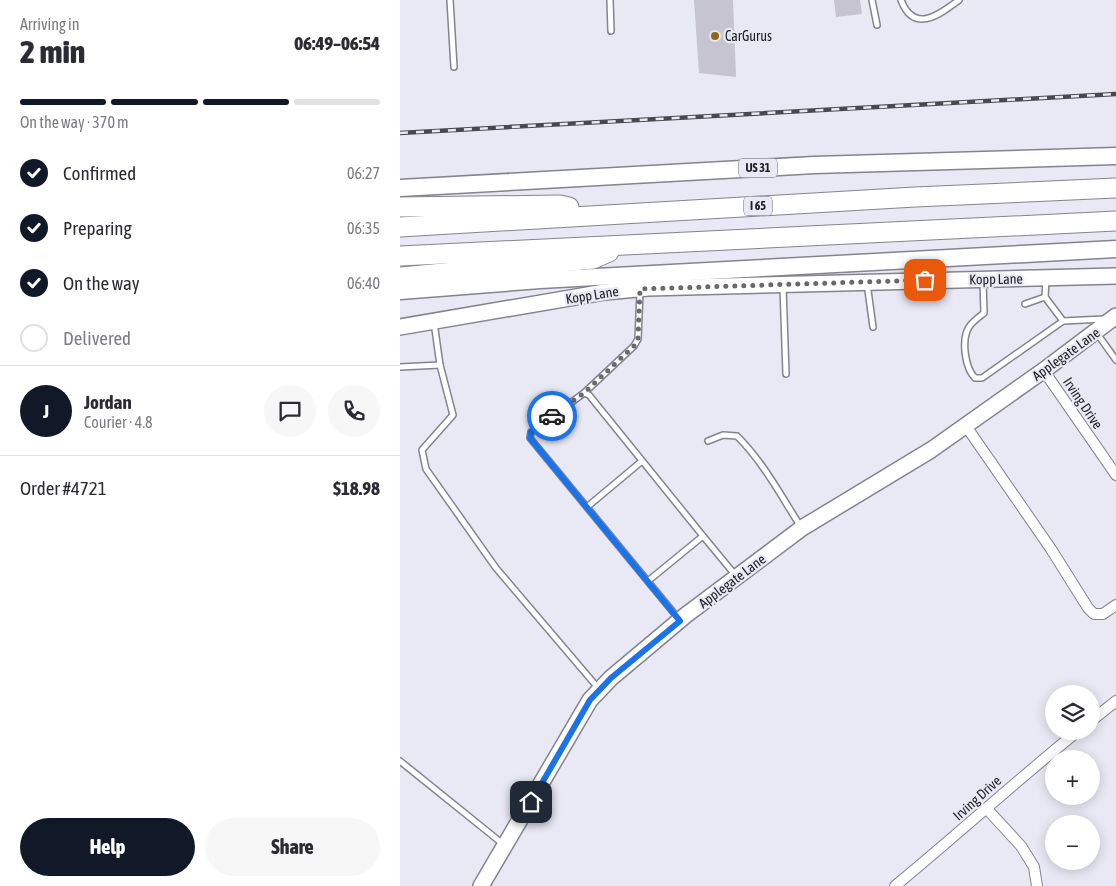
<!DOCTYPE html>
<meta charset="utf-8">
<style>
body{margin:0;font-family:"Asap Condensed",sans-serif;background:#f7f7f7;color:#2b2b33;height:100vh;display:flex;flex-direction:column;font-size:19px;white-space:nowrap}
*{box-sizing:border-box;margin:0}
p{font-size:16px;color:#7c7c81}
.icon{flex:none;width:28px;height:28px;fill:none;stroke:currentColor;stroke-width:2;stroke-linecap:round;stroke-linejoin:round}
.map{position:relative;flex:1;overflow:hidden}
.details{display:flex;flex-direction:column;background:#fff;width:400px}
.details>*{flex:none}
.controls{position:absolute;left:645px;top:685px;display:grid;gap:10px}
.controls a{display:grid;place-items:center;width:55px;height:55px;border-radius:50%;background:#fff;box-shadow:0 2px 12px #0003;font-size:25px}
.pin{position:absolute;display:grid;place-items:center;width:42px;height:42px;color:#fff;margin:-21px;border-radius:10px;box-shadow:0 2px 8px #0006}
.courier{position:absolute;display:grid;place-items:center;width:50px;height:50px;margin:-25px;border:4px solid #1a73e8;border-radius:50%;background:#fff;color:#222;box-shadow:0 1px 6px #0007}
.overview em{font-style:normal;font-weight:800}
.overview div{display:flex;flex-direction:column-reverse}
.overview{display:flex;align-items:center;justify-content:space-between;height:85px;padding:0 20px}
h1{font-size:32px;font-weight:800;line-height:38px}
.bar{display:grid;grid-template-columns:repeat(4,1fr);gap:8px 5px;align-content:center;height:60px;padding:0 20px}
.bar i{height:6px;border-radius:4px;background:#e1e1e2}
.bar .on{background:#111827}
.bar p{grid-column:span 4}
.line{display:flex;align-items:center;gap:12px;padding:0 20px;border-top:1px solid #e1e1e2}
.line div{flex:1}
.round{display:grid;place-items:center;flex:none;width:52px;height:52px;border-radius:26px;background:#f7f7f7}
ol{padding:0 20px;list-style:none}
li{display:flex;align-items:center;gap:15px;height:55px}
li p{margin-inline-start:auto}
li .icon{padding:5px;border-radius:50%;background:#111827;color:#fff;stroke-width:4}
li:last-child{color:#7c7c81}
li i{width:28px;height:28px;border:2px solid #e1e1e2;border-radius:50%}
.button{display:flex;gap:10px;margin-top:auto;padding:10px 20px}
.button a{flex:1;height:58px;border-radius:30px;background:#111827;color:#fff;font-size:20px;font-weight:800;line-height:58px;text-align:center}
.button a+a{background:#f7f7f7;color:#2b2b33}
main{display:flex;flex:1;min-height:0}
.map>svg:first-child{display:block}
.building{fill:#c5c4d0}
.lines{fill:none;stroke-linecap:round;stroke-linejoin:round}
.lane-casing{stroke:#84848f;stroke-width:8}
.street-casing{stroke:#84848f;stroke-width:12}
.secondary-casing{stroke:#84848f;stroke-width:18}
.primary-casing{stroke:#84848f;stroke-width:19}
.highway-casing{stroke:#84848f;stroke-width:21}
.lane{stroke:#fff;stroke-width:5}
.street{stroke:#fff;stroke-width:10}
.secondary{stroke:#fff;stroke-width:15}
.primary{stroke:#fff;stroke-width:16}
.highway{stroke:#fff;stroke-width:19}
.rail-casing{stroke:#48484e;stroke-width:4.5}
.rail{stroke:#e9e9f5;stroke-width:2.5;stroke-dasharray:8;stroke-linecap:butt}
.done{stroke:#68686e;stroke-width:5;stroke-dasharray:0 9}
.route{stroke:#1a73e8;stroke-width:6}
.poi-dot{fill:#926510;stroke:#e9e9f5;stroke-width:2}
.labels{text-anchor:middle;stroke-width:4.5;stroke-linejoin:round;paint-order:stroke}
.shield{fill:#e9e9f5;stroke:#5e5e64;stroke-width:1}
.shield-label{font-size:12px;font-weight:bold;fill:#222226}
.poi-label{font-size:14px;fill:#222226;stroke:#e9e9f5;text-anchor:start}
.street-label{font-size:14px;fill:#222226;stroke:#e9e9f5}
</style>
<main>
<section class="details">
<div class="overview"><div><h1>2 min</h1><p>Arriving in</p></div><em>06:49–06:54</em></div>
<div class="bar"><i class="on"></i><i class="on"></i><i class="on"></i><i></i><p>On the way · 370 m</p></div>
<ol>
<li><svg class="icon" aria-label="check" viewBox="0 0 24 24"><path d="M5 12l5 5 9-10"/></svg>Confirmed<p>06:27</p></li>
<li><svg class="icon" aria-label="check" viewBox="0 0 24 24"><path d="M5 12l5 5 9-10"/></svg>Preparing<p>06:35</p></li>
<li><svg class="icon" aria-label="check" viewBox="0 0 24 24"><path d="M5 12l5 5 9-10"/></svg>On the way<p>06:40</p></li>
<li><i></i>Delivered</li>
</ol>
<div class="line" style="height:90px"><b class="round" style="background:#111827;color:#fff">J</b><div><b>Jordan</b><p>Courier · 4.8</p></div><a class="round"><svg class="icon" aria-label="chat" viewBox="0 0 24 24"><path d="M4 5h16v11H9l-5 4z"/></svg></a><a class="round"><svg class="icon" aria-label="phone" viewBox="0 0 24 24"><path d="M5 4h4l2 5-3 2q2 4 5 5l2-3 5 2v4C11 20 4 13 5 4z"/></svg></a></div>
<div class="line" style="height:65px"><div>Order #4721</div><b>$18.98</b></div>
<div class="button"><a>Help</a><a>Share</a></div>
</section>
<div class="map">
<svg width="716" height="886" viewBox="0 0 716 886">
<rect width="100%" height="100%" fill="#e9e9f5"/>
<g class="building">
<path d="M 294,0 L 333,0 L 336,77 L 299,73 Z"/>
<path d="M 434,0 L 460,0 L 462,14 L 436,17 Z"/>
</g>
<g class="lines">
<g class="lane-casing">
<g id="lane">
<path d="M 50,0 L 54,67"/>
<path d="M 210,0 L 211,31"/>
<path d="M 472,0 L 477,25"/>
<path d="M 501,0 C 514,34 539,15 559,0"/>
<path d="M 583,282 L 584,313 C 579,317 572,322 569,327 C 561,340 565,368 575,378 L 582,378 L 663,321 L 645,297 L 625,304"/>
<path d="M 467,283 L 473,327"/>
<path d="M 383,287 L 386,374"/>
<path d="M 645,297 L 646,280"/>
<path d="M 663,321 L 704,319"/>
<path d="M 34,322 L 40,365 L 53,415 L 22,450 L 26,469 L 96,568 L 199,689"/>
<path d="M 696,332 L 716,360"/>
<path d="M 0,367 L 40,365"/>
<path d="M 184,393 L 234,346 L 238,339 L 240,292"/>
<path d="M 308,441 L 323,435 L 337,436 C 364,463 381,496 401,527"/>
<path d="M 187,507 L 242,461"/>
<path d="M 303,536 L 336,576"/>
<path d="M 248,581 L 303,536 L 189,395 L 184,393 L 131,432 L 130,438 L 278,618"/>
<path d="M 0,761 L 103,844"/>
</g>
</g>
<g class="street-casing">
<g id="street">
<path d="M 644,371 L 716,475"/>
<path d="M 566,426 L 651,549 L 688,608 L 694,614 L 703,614 L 716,605"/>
<path d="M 691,721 L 716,701"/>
<path d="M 587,809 L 621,846 L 634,867 L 637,886"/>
<path d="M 495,886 C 557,835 616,781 678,731"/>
</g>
</g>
<g class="secondary-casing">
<g id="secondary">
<path d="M 0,327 L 205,292 L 248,288 L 716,276"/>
<path d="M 81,886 L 190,700 L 211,678 L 286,615 L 402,528 L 531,450 L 647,368 L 716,316"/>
</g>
</g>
<g class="primary-casing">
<g id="primary">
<path d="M 0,188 L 414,165 L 716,156"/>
<path d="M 0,291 L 140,280 L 716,249"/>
</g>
</g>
<g class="highway-casing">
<g id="highway">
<path d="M 0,207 L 160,205 L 169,207"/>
<path d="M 0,227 L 515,197 L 716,188"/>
<path d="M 0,256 L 716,221"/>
<path d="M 0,277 L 193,259 L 209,252"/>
</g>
</g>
<use href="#lane" class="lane"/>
<use href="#street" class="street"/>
<use href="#secondary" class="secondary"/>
<use href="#primary" class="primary"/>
<use href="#highway" class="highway"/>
<g class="rail-casing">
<path id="rail" d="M 0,133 L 716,94"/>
</g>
<use href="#rail" class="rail"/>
</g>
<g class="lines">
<path class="done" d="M 152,416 L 184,393 L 234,346 L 238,339 L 240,289 L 525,280"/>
<path class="route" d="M 131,802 L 190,700 L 211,678 L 280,621 L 130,438 L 131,432 L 152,416"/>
</g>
<circle class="poi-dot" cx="315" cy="36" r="5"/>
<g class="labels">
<g class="shield">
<rect x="339" y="158.5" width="38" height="19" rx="4"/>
<rect x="344" y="196.5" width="28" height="19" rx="4"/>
</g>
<g class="shield-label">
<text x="358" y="172">US 31</text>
<text x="358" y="210">I 65</text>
</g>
<g class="poi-label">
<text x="325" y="41">CarGurus</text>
</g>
<g class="street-label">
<text transform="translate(596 279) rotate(-1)" y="5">Kopp Lane</text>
<text transform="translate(192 295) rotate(-9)" y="5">Kopp Lane</text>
<text transform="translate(666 354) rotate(-36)" y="5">Applegate Lane</text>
<text transform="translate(683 403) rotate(56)" y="5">Irving Drive</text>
<text transform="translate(332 581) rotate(-37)" y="5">Applegate Lane</text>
<text transform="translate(577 798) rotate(-42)" y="5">Irving Drive</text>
</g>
</g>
</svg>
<div class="controls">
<a><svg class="icon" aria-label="layers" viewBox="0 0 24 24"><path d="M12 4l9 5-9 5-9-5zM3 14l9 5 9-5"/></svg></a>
<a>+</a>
<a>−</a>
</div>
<div class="pin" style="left:525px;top:280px;background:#ea580c"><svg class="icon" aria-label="bag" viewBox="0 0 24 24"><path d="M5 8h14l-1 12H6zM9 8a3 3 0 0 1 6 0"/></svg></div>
<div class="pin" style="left:131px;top:802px;background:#1f2937"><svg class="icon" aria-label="home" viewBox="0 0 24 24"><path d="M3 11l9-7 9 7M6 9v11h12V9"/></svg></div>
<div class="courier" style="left:152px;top:416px"><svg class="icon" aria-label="car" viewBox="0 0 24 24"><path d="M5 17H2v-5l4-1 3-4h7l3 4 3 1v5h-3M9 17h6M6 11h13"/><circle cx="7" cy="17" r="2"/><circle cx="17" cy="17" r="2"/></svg></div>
</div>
</main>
